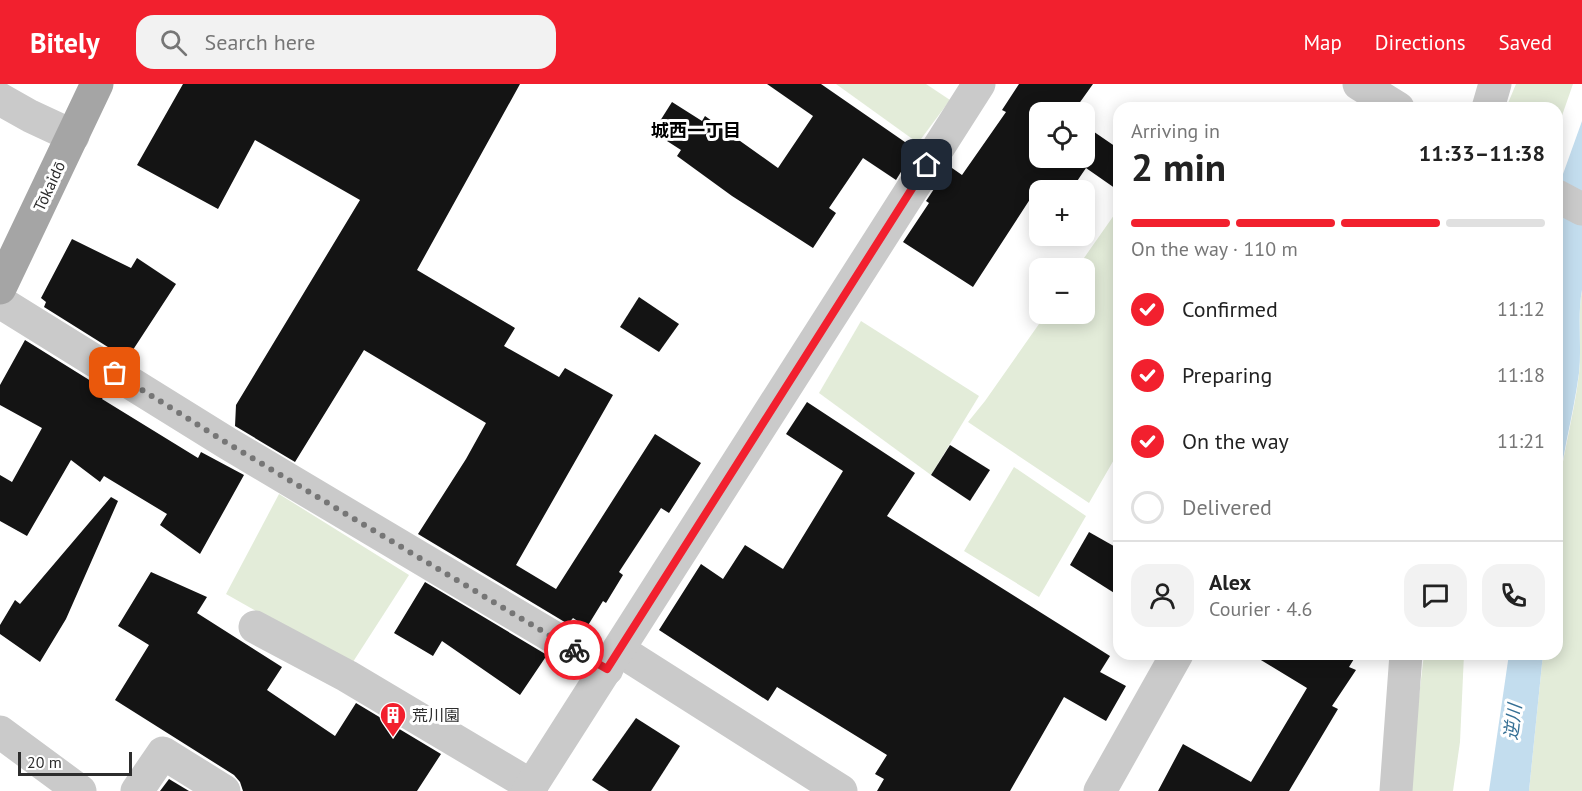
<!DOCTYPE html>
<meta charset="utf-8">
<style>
body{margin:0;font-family:"PT Sans","Noto Sans JP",sans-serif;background:#f2f2f2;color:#222;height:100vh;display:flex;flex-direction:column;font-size:22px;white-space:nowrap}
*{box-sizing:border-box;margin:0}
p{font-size:20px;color:#767676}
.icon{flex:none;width:33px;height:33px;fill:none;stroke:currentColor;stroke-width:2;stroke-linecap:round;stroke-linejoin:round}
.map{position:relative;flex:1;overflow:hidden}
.panel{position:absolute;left:1113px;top:18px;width:450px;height:558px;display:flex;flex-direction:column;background:#fff;border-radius:18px;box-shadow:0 3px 15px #0003}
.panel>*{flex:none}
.buttons{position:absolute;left:1029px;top:18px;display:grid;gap:12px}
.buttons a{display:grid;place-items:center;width:66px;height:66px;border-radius:12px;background:#fff;box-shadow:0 3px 15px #0003;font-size:30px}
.scale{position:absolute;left:18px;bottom:15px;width:114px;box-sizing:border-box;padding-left:6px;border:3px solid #2d2d2d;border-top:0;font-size:16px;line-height:21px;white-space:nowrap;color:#2d2d2d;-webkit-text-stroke:4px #fff;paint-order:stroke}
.pin{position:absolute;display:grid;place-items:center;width:51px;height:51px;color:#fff;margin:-26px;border-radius:12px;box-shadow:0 3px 9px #0006}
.courier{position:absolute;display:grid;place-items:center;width:60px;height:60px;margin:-30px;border:4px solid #f2202e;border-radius:50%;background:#fff;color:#222;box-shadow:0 2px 8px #0007}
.head em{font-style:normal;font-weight:700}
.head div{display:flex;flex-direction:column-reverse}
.head{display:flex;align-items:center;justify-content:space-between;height:102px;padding:0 18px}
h1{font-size:39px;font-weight:700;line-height:45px}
.bar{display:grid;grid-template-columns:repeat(4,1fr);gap:9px 6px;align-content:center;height:72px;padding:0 18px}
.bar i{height:8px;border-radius:4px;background:#e0e0e0}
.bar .on{background:#f2202e}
.bar p{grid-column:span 4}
.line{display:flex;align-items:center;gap:15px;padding:0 18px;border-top:2px solid #e0e0e0}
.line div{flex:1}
.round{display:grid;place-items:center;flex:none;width:63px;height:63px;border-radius:18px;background:#f2f2f2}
ol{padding:0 18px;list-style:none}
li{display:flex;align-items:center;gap:18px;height:66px}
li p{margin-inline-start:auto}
li .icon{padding:6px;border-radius:50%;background:#f2202e;color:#fff;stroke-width:4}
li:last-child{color:#767676}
li i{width:33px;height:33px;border:3px solid #e0e0e0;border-radius:50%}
header{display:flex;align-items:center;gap:36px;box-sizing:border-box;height:84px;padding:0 30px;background:#f2202e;color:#fff}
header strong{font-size:28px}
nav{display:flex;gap:33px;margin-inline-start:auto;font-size:21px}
.search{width:420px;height:54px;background:#f2f2f2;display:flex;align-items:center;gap:15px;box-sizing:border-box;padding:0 21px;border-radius:18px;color:#767676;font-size:22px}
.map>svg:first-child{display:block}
.green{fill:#e3ecd9}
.water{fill:#c3ddee}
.building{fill:#141414}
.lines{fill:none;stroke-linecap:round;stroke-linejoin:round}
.minor{stroke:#cacaca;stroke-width:33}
.major{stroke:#a5a5a5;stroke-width:33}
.done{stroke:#767676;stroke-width:6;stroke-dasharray:0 10.8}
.route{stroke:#f2202e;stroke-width:8}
.labels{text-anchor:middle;stroke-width:6;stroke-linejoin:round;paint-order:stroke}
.street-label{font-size:16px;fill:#2d2d2d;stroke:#fff}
.poi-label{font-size:16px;fill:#2d2d2d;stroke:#fff;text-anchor:start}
.neighbourhood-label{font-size:18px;font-weight:bold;fill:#000;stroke:#fff}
.water-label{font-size:18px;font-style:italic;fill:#356f94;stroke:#fff}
</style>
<header>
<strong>Bitely</strong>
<div class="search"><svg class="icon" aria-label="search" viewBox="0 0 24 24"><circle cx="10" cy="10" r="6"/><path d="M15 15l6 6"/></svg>Search here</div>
<nav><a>Map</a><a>Directions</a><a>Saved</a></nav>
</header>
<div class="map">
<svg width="1582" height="707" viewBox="0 0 1582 707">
<rect width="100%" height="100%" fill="#fff"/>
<g class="green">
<path d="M 836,0 L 926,0 L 950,16 L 918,59 Z"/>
<path d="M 1516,0 L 1573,0 L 1557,46 L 1557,24 L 1506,24 Z"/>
<path d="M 1119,124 L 1119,367 L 1089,419 L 968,338 L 985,317 L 1046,230 L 1084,230 L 1084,184 L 1077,184 Z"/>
<path d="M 1582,206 L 1582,707 L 1529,707 L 1543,570 L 1557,570 L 1557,419 C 1561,375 1574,333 1579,290 C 1582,261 1577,234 1582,206 Z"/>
<path d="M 861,237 L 979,312 L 931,391 L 819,309 Z"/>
<path d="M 1014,383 L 1086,432 L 1039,513 L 964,467 Z"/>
<path d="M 279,410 L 409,491 L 351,581 L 226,510 Z"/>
<path d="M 1424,570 L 1464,570 L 1460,658 L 1453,707 L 1408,707 Z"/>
</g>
<g class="water">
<path d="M 1582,37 L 1582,206 C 1577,233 1582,261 1579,289 C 1573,334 1560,377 1557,422 L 1557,114 L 1563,90 Z"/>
<path d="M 1509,570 L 1543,570 L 1529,707 L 1489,707 Z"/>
</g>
<g class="building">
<path d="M 183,0 L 520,0 L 417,186 L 515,244 L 504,262 L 559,293 L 565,284 L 613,311 L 516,481 L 556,505 L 655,350 L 701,379 L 669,429 L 661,424 L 619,488 L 623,491 L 606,519 L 603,517 L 587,543 L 573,534 L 568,540 L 418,450 L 466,375 L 486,339 L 364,266 L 295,378 L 235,342 L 236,321 L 360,116 L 255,56 L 218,125 L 137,81 Z"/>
<path d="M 767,0 L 821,0 L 915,65 L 896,96 L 863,74 L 829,124 L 836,129 L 813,164 L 732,112 L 677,72 L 681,66 L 653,48 L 672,18 L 702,37 L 705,32 L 778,84 L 813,32 Z"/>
<path d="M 1019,0 L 1093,0 L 1073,28 L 1040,28 L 1040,74 L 1084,74 L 1084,41 L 1119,65 L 1119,107 L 1086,84 L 1071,106 L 1036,106 L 973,203 L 903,158 L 929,119 L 926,117 L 946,87 L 949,88 L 952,84 L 962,91 L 1006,28 L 1002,26 Z"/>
<path d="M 72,155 L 131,184 L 137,174 L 176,200 L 127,275 L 44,223 L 46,218 L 41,214 Z"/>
<path d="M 639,213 L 679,240 L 659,268 L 620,243 Z"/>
<path d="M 25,256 L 107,307 L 102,315 L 198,374 L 201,368 L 244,391 L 200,470 L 160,441 L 167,430 L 104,392 L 100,398 L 71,376 L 27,452 L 0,437 L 0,391 L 12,398 L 42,344 L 0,321 L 0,301 Z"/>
<path d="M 807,318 L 915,389 L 887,432 L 1110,572 L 1100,588 L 1126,602 L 1106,637 L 1064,613 L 1010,707 L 877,707 L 884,695 L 875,690 L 887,671 L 777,603 L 768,617 L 659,546 L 701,480 L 723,495 L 745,461 L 783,485 L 843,387 L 786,350 Z"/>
<path d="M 950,361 L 990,386 L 970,417 L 931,391 Z"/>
<path d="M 111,413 L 118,417 L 66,535 L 40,578 L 0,550 L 0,541 L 15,516 L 20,520 Z"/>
<path d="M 1089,448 L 1119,465 L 1119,512 L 1070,481 Z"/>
<path d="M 151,488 L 207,513 L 197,529 L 282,583 L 267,606 L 335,652 L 356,619 L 441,670 L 417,707 L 243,707 L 240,698 L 234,691 L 115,616 L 149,561 L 118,542 Z"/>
<path d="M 425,498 L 547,571 L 520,611 L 442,557 L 433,572 L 394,549 Z"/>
<path d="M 1251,570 L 1357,570 L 1349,583 L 1356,586 L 1332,622 L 1338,625 L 1289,707 L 1158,707 L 1183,660 L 1251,698 L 1307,604 Z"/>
<path d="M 636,634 L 680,662 L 651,707 L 609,707 L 592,696 Z"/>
<path d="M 169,695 L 189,707 L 160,707 Z"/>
</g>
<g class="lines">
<g class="minor">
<path d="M 1359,0 L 1398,24"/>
<path d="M 0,15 L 30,32 L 73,52"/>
<path d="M 1488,24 L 1495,0"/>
<path d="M 1557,112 L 1582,125"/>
<path d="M 0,218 L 227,359 L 607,585"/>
<path d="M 255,543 L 347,592 L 532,702"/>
<path d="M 619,566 L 841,707"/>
<path d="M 0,648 L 80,707"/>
<path d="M 137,707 L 163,669 L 224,707"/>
<path d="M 528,707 L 979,0"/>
<path d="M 1100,707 L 1177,570"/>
<path d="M 1396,707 L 1406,570"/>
</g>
<path class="major" d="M 0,204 L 97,0"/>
</g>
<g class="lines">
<path class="done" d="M 115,289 L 227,359 L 574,566"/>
<path class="route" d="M 574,566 L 607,585 L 927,81"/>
</g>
<defs>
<g id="building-pin" transform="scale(1.35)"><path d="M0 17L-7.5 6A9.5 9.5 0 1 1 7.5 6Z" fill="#f2202e" stroke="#fff"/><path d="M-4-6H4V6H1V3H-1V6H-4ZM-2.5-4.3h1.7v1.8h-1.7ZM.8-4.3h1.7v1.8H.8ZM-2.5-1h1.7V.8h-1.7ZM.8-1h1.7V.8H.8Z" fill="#fff"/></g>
</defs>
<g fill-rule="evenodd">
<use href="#building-pin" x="393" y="631"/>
</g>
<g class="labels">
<g class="street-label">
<text transform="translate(49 102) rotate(-65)" y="6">Tōkaidō</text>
</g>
<g class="poi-label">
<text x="412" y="637">荒川園</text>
</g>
<g class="neighbourhood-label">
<text x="696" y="53">城西一丁目</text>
</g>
<g class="water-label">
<text transform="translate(1513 638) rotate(-83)" y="6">逆川</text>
</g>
</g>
</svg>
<div class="buttons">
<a><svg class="icon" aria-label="locate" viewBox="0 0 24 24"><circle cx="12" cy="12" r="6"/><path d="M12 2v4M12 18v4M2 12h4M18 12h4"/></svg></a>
<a>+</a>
<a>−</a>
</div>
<div class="scale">20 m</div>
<div class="pin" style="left:115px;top:289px;background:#ea580c"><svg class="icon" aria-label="bag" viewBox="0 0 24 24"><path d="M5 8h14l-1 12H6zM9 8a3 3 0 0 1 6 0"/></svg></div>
<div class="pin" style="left:927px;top:81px;background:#1f2937"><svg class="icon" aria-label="home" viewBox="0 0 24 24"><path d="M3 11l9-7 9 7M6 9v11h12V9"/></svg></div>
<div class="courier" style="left:574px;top:566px"><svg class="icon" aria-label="bike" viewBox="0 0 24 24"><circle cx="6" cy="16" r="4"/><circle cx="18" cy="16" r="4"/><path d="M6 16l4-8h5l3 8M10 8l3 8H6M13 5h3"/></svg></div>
<section class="panel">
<div class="head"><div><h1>2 min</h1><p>Arriving in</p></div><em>11:33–11:38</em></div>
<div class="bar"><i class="on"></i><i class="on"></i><i class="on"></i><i></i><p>On the way · 110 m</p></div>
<ol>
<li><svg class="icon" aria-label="check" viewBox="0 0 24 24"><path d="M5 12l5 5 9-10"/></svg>Confirmed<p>11:12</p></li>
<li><svg class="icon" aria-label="check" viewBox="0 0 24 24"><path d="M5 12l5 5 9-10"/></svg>Preparing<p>11:18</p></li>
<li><svg class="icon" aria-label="check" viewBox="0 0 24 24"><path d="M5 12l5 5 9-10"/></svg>On the way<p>11:21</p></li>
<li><i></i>Delivered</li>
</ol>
<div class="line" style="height:108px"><a class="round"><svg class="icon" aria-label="person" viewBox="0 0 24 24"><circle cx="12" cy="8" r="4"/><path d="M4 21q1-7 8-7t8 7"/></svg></a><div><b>Alex</b><p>Courier · 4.6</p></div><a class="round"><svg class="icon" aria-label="chat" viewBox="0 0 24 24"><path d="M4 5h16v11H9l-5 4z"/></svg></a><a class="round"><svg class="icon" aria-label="phone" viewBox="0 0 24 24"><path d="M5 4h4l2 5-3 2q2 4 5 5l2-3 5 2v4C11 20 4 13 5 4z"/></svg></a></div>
</section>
</div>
